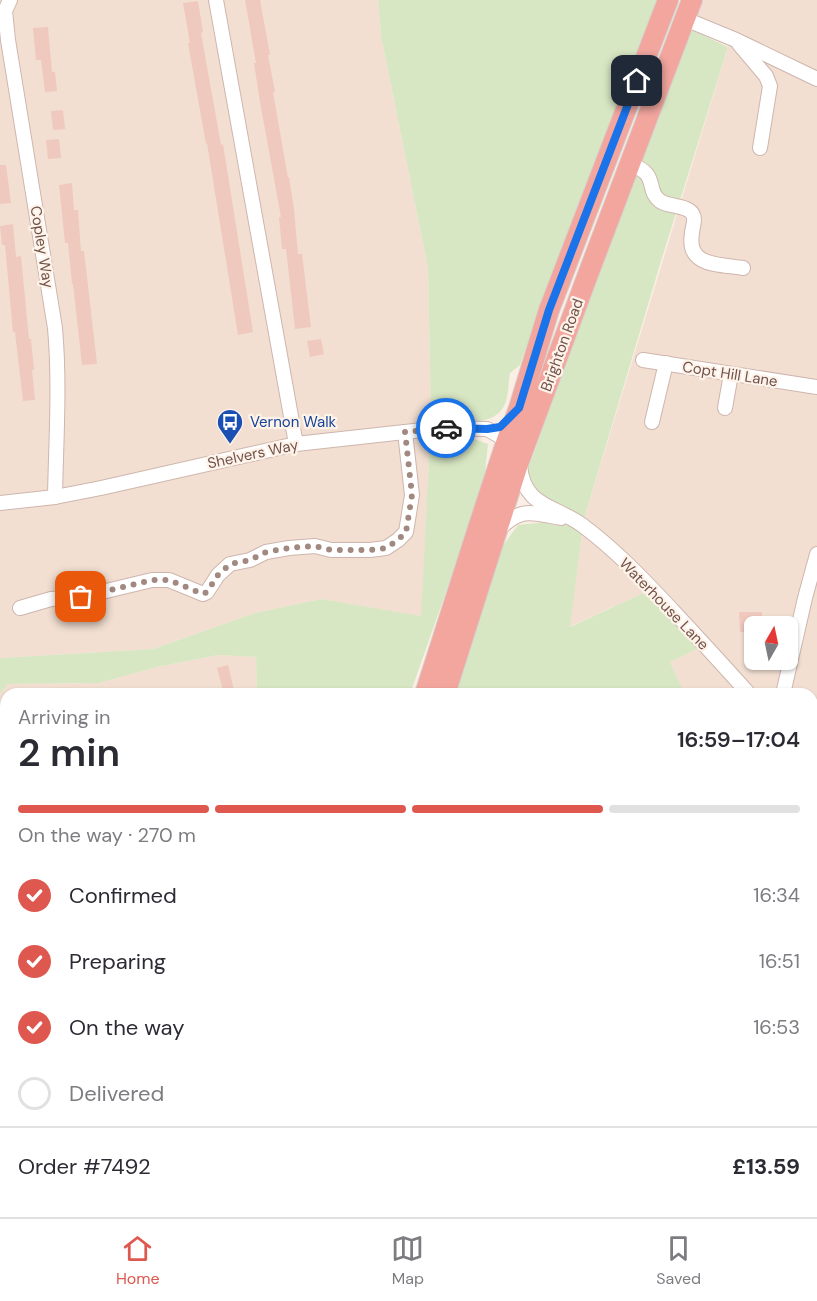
<!DOCTYPE html>
<meta charset="utf-8">
<style>
body{margin:0;font-family:"DM Sans",sans-serif;background:#f2f2f3;color:#2b2b33;height:100vh;display:flex;flex-direction:column;font-size:22px;white-space:nowrap}
*{box-sizing:border-box;margin:0}
p{font-size:20px;color:#7c7c81}
.icon{flex:none;width:33px;height:33px;fill:none;stroke:currentColor;stroke-width:2;stroke-linecap:round;stroke-linejoin:round}
.map{position:relative;flex:1;overflow:hidden}
.side{position:absolute;left:0px;top:688px;width:818px;height:530px;display:flex;flex-direction:column;background:#fff;border-radius:18px 18px 0 0;box-shadow:0 2px 4px #0004}
.side>*{flex:none}
.needle{width:39px;rotate:9deg}
.fabs{position:absolute;left:744px;top:616px;display:grid;gap:12px}
.fabs a{display:grid;place-items:center;width:54px;height:54px;border-radius:9px;background:#fff;box-shadow:0 2px 4px #0004;font-size:30px}
.pin{position:absolute;display:grid;place-items:center;width:51px;height:51px;color:#fff;margin:-26px;border-radius:12px;box-shadow:0 3px 9px #0006}
.courier{position:absolute;display:grid;place-items:center;width:60px;height:60px;margin:-30px;border:4px solid #1a73e8;border-radius:50%;background:#fff;color:#222;box-shadow:0 2px 8px #0007}
.headline em{font-style:normal;font-weight:600}
.headline div{display:flex;flex-direction:column-reverse}
.headline{display:flex;align-items:center;justify-content:space-between;height:102px;padding:0 18px}
h1{font-size:39px;font-weight:600;line-height:45px}
.bar{display:grid;grid-template-columns:repeat(4,1fr);gap:9px 6px;align-content:center;height:72px;padding:0 18px}
.bar i{height:8px;border-radius:4px;background:#e1e1e2}
.bar .on{background:#de584f}
.bar p{grid-column:span 4}
.line{display:flex;align-items:center;gap:15px;padding:0 18px;border-top:2px solid #e1e1e2}
.line div{flex:1}
ol{padding:0 18px;list-style:none}
li{display:flex;align-items:center;gap:18px;height:66px}
li p{margin-inline-start:auto}
li .icon{padding:6px;border-radius:50%;background:#de584f;color:#fff;stroke-width:4}
li:last-child{color:#7c7c81}
li i{width:33px;height:33px;border:3px solid #e1e1e2;border-radius:50%}
.dock{display:flex;justify-content:space-around;align-items:center;height:84px;border-top:2px solid #e1e1e2;background:#fff;font-size:16px;color:#7c7c81}
.dock a{display:grid;justify-items:center;gap:3px}
.dock .on{color:#de584f}
.map>svg:first-child{display:block}
.residential{fill:#f2dfd2;fill-rule:evenodd}
.green{fill:#d8e7c3}
.building{fill:#efc9bd}
.lines{fill:none;stroke-linecap:round;stroke-linejoin:round}
.minor-casing{stroke:#ceb6ae;stroke-width:16}
.highway-casing{stroke:#d7cfcd;stroke-width:22}
.minor{stroke:#fff;stroke-width:14}
.highway{stroke:#f2a69e;stroke-width:20}
.done{stroke:#a18981;stroke-width:6;stroke-dasharray:0 10.8}
.route{stroke:#1a73e8;stroke-width:8}
.labels{text-anchor:middle;stroke-width:4.5;stroke-linejoin:round;paint-order:stroke}
.street-label{font-size:15px;fill:#71524b;stroke:#fef3e9}
.transit-label{font-size:15px;fill:#164399;stroke:#fef3e9;text-anchor:start}
</style>
<div class="map">
<svg width="817" height="1217" viewBox="0 0 817 1217">
<rect width="100%" height="100%" fill="#fbeee4"/>
<g class="residential">
<path d="M 0,0 L 378,0 L 381,36 L 428,268 L 431,418 L 422,617 L 321,599 L 255,613 L 153,649 L 0,658 Z"/>
<path d="M 700,0 L 817,0 L 817,775 L 812,765 L 812,694 L 759,694 L 643,593 L 569,627 L 584,519 L 733,31 L 694,15 ZM 754,627 L 788,627 L 788,660 L 754,660 Z"/>
<path d="M 701,647 L 740,694 L 685,694 L 670,662 Z"/>
<path d="M 218,655 L 256,657 L 257,694 L 6,694 L 6,1212 L 176,1212 L 175,1217 L 0,1217 L 0,694 L 8,684 L 99,683 L 157,667 Z"/>
<path d="M 812,798 L 817,808 L 817,960 L 812,952 Z"/>
</g>
<g class="green">
<path d="M 378,0 L 662,0 L 542,302 L 520,365 L 510,373 C 508,382 509,392 506,401 C 497,431 454,420 431,418 L 428,268 L 381,36 Z"/>
<path d="M 690,29 L 728,47 L 661,261 L 584,519 L 545,498 L 531,485 L 527,470 L 534,453 L 557,380 Z"/>
<path d="M 474,439 L 488,444 L 485,472 L 464,541 L 410,694 L 257,694 L 256,657 L 218,655 L 157,667 L 99,683 L 8,684 L 0,694 L 0,658 L 153,649 L 255,613 L 321,599 L 421,616 L 430,440 Z"/>
<path d="M 546,522 L 570,526 L 582,533 L 570,627 L 643,593 L 701,647 L 670,662 L 685,694 L 455,694 L 502,547 L 518,525 Z"/>
<path d="M 812,984 L 814,987 L 817,985 L 817,1217 L 589,1217 L 592,1212 L 812,1212 Z"/>
<path d="M 279,1212 L 443,1212 L 442,1217 L 277,1217 Z"/>
</g>
<g class="building">
<path d="M 245,0 L 260,0 L 270,55 L 268,55 L 275,92 L 273,92 L 288,178 L 289,177 L 294,209 L 298,254 L 302,254 L 311,327 L 295,329 L 286,249 L 282,249 L 279,217 L 281,217 L 260,102 L 254,63 L 256,63 Z"/>
<path d="M 198,1 L 203,32 L 201,33 L 221,145 L 223,144 L 253,332 L 238,335 L 207,143 L 206,144 L 188,43 L 190,43 L 183,3 Z"/>
<path d="M 48,27 L 52,72 L 55,72 L 57,91 L 45,92 L 41,60 L 36,60 L 33,28 Z"/>
<path d="M 63,110 L 65,129 L 53,130 L 51,111 Z"/>
<path d="M 59,139 L 61,158 L 48,159 L 46,140 Z"/>
<path d="M 0,165 L 6,165 L 11,203 L 0,204 Z"/>
<path d="M 72,183 L 74,210 L 78,210 L 81,251 L 84,251 L 97,364 L 82,365 L 73,284 L 72,284 L 68,243 L 65,243 L 59,185 Z"/>
<path d="M 13,224 L 16,257 L 21,256 L 29,339 L 31,339 L 34,370 L 32,370 L 35,400 L 23,401 L 15,332 L 13,332 L 5,245 L 2,245 L 0,226 Z"/>
<path d="M 321,339 L 324,354 L 310,357 L 307,341 Z"/>
<path d="M 739,612 L 762,612 L 762,627 L 754,627 L 754,629 L 751,629 L 751,632 L 740,632 Z"/>
<path d="M 228,665 L 235,694 L 224,694 L 217,668 Z"/>
</g>
<g class="lines">
<g class="minor-casing">
<g id="minor">
<path d="M 10,0 L 5,11 L 8,40 L 55,328 C 60,384 56,441 55,497"/>
<path d="M 216,0 L 296,444"/>
<path d="M 685,19 L 736,40 L 817,79"/>
<path d="M 739,44 L 766,76 L 770,86 L 760,148"/>
<path d="M 630,164 C 660,174 645,190 660,201 C 668,207 689,205 693,215 C 696,220 692,228 692,233 C 686,267 719,264 743,268"/>
<path d="M 643,360 L 817,387"/>
<path d="M 725,408 L 731,374"/>
<path d="M 652,422 L 666,363"/>
<path d="M 520,466 C 524,507 554,505 582,525 C 617,551 646,582 675,613 C 700,640 725,667 749,694"/>
<path d="M 0,503 L 55,497 L 101,488 L 296,444 L 441,428 L 487,429 L 507,440"/>
<path d="M 497,531 C 521,507 530,512 561,518"/>
<path d="M 20,608 L 51,599 L 81,597 L 152,580 L 169,580 L 203,594 L 207,592 L 218,575 L 230,564 L 250,560 L 266,552 L 289,548 L 315,546 L 331,550 L 370,550 L 386,548 L 398,540 L 406,532 L 412,495 L 405,432"/>
<path d="M 783,694 L 805,598 L 817,554"/>
<path d="M 0,742 L 6,743"/>
<path d="M 812,785 L 817,794"/>
<path d="M 0,918 L 6,917"/>
<path d="M 569,1212 L 572,1217"/>
<path d="M 158,1217 L 161,1212"/>
<path d="M 462,1217 L 462,1215"/>
</g>
</g>
<g class="highway-casing">
<g id="highway">
<path d="M 425,694 L 480,522 L 507,440 L 519,408 L 549,310 L 668,0"/>
<path d="M 445,694 L 519,461 L 587,277 L 692,0"/>
<path d="M 246,1217 L 248,1212"/>
<path d="M 266,1217 L 267,1212"/>
</g>
</g>
<use href="#minor" class="minor"/>
<use href="#highway" class="highway"/>
</g>
<g class="lines">
<path class="done" d="M 81,597 L 152,580 L 169,580 L 203,594 L 207,592 L 218,575 L 230,564 L 250,560 L 266,552 L 289,548 L 315,546 L 331,550 L 370,550 L 386,548 L 398,540 L 406,532 L 412,495 L 405,432 L 446,428"/>
<path class="route" d="M 446,428 L 487,429 L 500,427 L 519,408 L 549,310 L 637,81"/>
</g>
<defs>
<g id="bus-pin" transform="scale(1.35)"><path d="M0 17L-7.5 6A9.5 9.5 0 1 1 7.5 6Z" fill="#1a4fb4" stroke="#fef3e9"/><path d="M-5-6H5V4H4V6H2V4H-2V6H-4V4H-5ZM-3.5-4V0h7V-4ZM-3.5 1.2v1.5H-2V1.2ZM2 1.2v1.5H3.5V1.2Z" fill="#fff"/></g>
</defs>
<g fill-rule="evenodd">
<use href="#bus-pin" x="230" y="422"/>
</g>
<g class="labels">
<g class="street-label">
<text transform="translate(42 247) rotate(81)" y="5">Copley Way</text>
<text transform="translate(562 345) rotate(-70)" y="5">Brighton Road</text>
<text transform="translate(730 374) rotate(9)" y="5">Copt Hill Lane</text>
<text transform="translate(253 454) rotate(-12)" y="5">Shelvers Way</text>
<text transform="translate(664 604) rotate(46)" y="5">Waterhouse Lane</text>
</g>
<g class="transit-label">
<text x="250" y="427">Vernon Walk</text>
</g>
</g>
</svg>
<div class="fabs">
<a><svg class="needle" viewBox="-14 -14 28 28"><path d="M0-13l5 13h-10z" fill="#e53935"/><path d="M0 13l5-13h-10z" fill="#7c7c81"/></svg></a>
</div>
<div class="pin" style="left:81px;top:597px;background:#ea580c"><svg class="icon" aria-label="bag" viewBox="0 0 24 24"><path d="M5 8h14l-1 12H6zM9 8a3 3 0 0 1 6 0"/></svg></div>
<div class="pin" style="left:637px;top:81px;background:#1f2937"><svg class="icon" aria-label="home" viewBox="0 0 24 24"><path d="M3 11l9-7 9 7M6 9v11h12V9"/></svg></div>
<div class="courier" style="left:446px;top:428px"><svg class="icon" aria-label="car" viewBox="0 0 24 24"><path d="M5 17H2v-5l4-1 3-4h7l3 4 3 1v5h-3M9 17h6M6 11h13"/><circle cx="7" cy="17" r="2"/><circle cx="17" cy="17" r="2"/></svg></div>
<section class="side">
<div class="headline"><div><h1>2 min</h1><p>Arriving in</p></div><em>16:59–17:04</em></div>
<div class="bar"><i class="on"></i><i class="on"></i><i class="on"></i><i></i><p>On the way · 270 m</p></div>
<ol>
<li><svg class="icon" aria-label="check" viewBox="0 0 24 24"><path d="M5 12l5 5 9-10"/></svg>Confirmed<p>16:34</p></li>
<li><svg class="icon" aria-label="check" viewBox="0 0 24 24"><path d="M5 12l5 5 9-10"/></svg>Preparing<p>16:51</p></li>
<li><svg class="icon" aria-label="check" viewBox="0 0 24 24"><path d="M5 12l5 5 9-10"/></svg>On the way<p>16:53</p></li>
<li><i></i>Delivered</li>
</ol>
<div class="line" style="height:78px"><div>Order #7492</div><b>£13.59</b></div>
</section>
</div>
<nav class="dock">
<a class="on"><svg class="icon" aria-label="home" viewBox="0 0 24 24"><path d="M3 11l9-7 9 7M6 9v11h12V9"/></svg>Home</a>
<a><svg class="icon" aria-label="map" viewBox="0 0 24 24"><path d="M3 6l6-2 6 2 6-2v14l-6 2-6-2-6 2zM9 4v14M15 6v14"/></svg>Map</a>
<a><svg class="icon" aria-label="saved" viewBox="0 0 24 24"><path d="M7 4h10v16l-5-4-5 4z"/></svg>Saved</a>
</nav>
